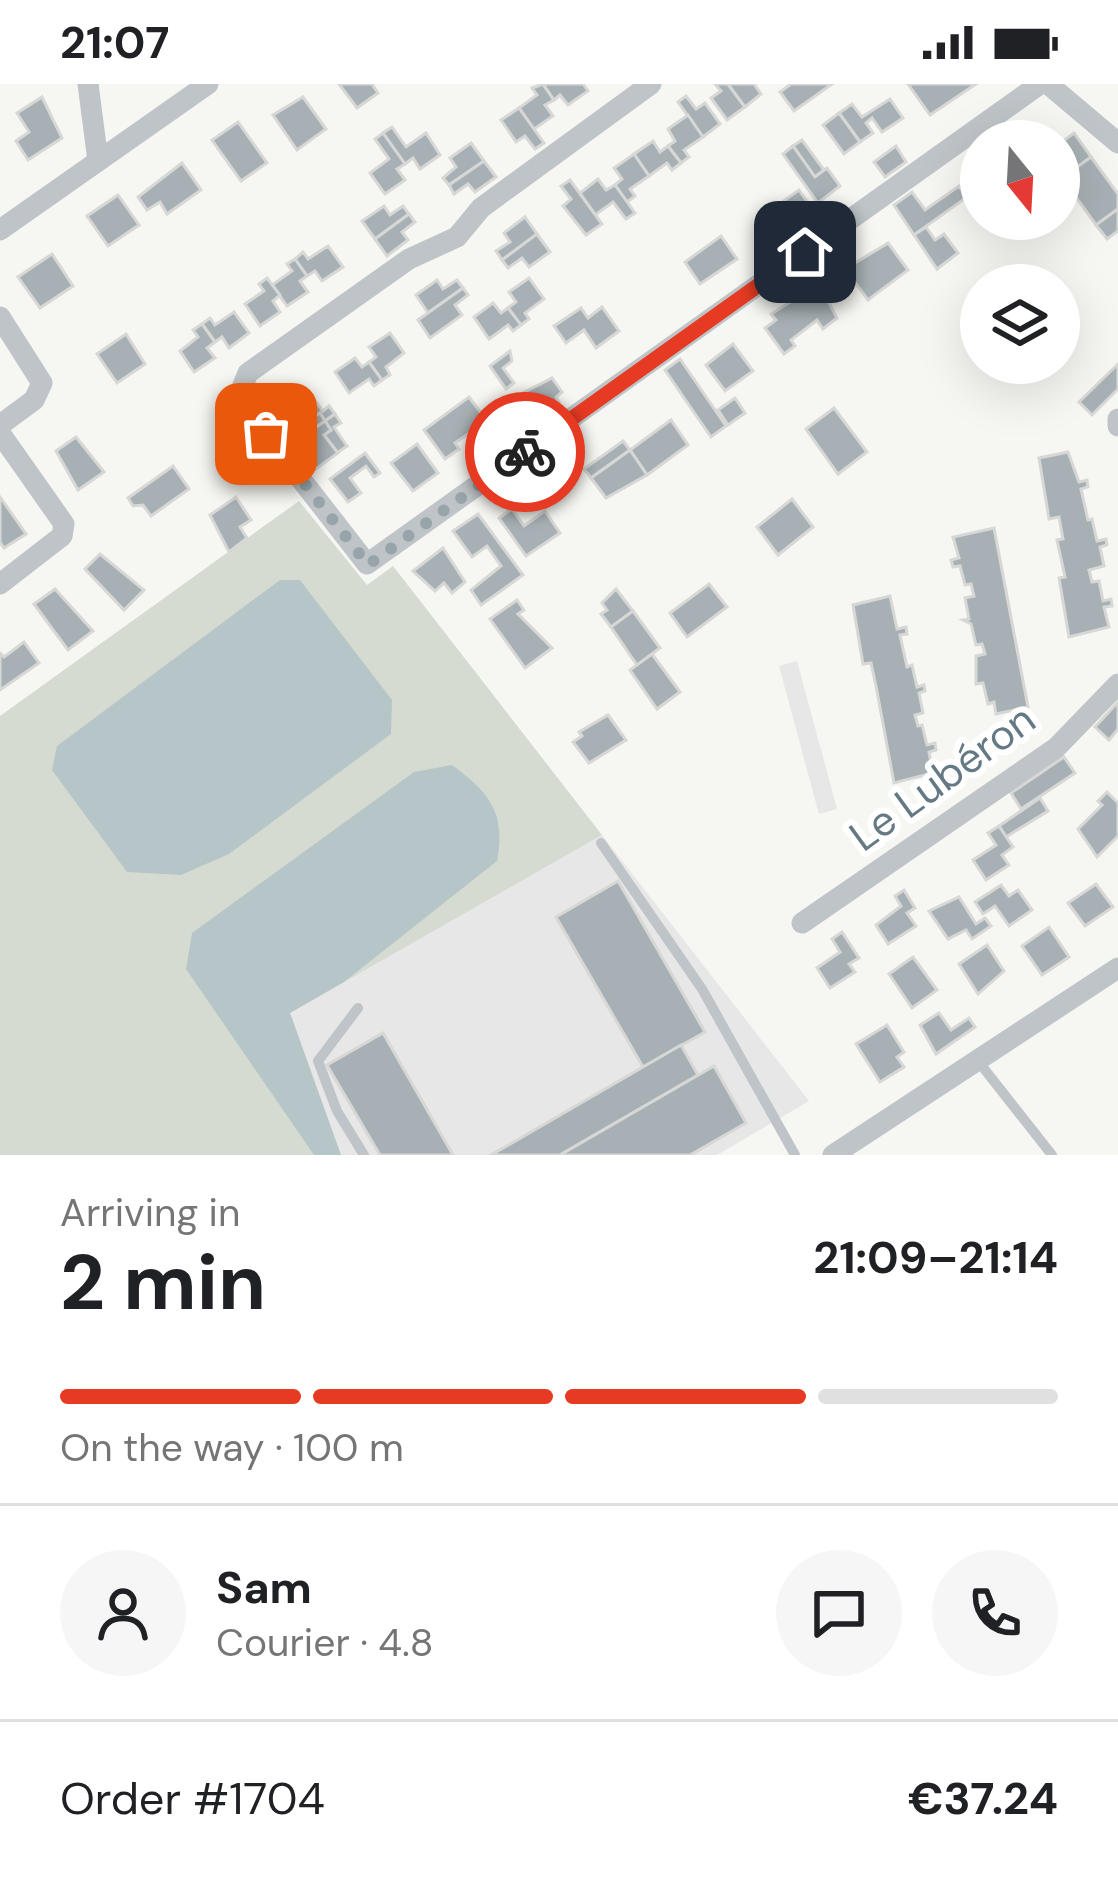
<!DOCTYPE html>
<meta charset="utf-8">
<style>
body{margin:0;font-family:"DM Sans",sans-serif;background:#f6f6f6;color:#202124;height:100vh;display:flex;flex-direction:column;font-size:45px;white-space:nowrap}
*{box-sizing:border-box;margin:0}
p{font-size:39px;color:#757577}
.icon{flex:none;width:66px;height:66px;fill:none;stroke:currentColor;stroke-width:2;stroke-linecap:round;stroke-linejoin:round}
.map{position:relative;height:1071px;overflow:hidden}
.details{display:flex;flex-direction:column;background:#fff;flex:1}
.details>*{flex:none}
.needle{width:78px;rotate:162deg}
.buttons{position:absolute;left:960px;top:36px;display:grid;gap:24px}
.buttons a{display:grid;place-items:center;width:120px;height:120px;border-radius:50%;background:#fff;box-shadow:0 12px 48px #0002;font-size:60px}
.pin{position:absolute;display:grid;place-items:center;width:102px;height:102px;color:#fff;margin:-51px;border-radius:24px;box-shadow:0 6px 18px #0006}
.courier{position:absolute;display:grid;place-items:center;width:120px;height:120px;margin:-60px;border:9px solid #e63b22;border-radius:50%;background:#fff;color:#222;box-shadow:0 3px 15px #0007}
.overview em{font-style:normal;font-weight:700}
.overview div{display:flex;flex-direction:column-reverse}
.overview{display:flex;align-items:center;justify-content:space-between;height:204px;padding:0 60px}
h1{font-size:78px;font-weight:700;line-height:90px}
.bar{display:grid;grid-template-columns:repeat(4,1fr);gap:18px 12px;align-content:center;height:144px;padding:0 60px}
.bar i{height:15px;border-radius:9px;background:#e0e0e0}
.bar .selected{background:#e63b22}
.bar p{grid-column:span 4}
.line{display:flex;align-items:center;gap:30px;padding:0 60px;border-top:3px solid #e0e0e0}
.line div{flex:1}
.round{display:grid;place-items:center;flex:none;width:126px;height:126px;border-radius:63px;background:#f6f6f6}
.status{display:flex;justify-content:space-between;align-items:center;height:84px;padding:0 60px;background:#fff;direction:ltr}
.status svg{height:33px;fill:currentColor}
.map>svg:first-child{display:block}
.built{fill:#e6e7e6}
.green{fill:#d6dbd1}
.water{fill:#b6c5c8}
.building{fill:#a7b1b5;stroke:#d7d7d5;stroke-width:3}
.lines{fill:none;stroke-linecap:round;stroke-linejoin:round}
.service{stroke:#bec4c7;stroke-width:10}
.minor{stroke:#bec4c7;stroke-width:21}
.done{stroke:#97a5aa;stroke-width:12;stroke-dasharray:0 21.6}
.route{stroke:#e63b22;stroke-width:15}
.labels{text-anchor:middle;stroke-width:12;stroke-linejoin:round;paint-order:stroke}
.street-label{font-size:42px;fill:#647984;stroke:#fff}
</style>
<div class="status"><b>21:07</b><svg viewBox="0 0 49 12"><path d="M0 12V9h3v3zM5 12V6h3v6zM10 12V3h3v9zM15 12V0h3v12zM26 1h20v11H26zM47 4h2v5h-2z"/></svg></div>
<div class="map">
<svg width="1118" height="1071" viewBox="0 0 1118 1071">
<rect width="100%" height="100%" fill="#f6f6f2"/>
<g class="built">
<path d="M 797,577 L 837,725 L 819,730 L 779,582 Z"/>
<path d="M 602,751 L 809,1017 L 717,1071 L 341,1071 L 290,929 Z"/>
</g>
<path class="green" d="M 299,417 L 367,501 L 393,482 L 602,751 L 290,929 L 341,1071 L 0,1071 L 0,632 Z"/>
<g class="water">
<path d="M 280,496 L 300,496 L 392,616 L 391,650 L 229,770 L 181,791 L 127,788 L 52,686 L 57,662 Z"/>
<path d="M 452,681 C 490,709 506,729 497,777 L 344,898 L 290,929 L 341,1071 L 314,1071 L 186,885 L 192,849 L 414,688 Z"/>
</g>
<g class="building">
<path d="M 339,0 L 372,0 L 378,9 L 357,24 Z"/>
<path d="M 543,0 L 554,16 L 545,21 L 553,32 L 534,45 L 519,24 L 537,11 L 532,4 Z"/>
<path d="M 543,0 L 583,0 L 588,7 L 568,21 L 560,11 L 554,16 Z"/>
<path d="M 715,0 L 728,0 L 745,23 L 727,36 L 711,14 L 721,7 Z"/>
<path d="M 728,0 L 754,0 L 761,10 L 745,23 Z"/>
<path d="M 791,0 L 832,0 L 794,27 L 780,8 Z"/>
<path d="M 908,0 L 976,0 L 930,31 Z"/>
<path d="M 686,12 L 696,25 L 705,19 L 720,40 L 703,53 L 678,18 Z"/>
<path d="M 42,13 L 62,54 L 28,76 L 16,57 L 29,48 L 17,29 Z"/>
<path d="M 303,13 L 326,45 L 297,66 L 273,31 Z"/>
<path d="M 890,15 L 903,34 L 882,48 L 872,34 L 866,39 L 873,49 L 860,58 L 839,29 L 852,20 L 862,33 Z"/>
<path d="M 519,24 L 544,59 L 535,65 L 525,52 L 516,58 L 501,36 Z"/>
<path d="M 839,29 L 860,58 L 844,70 L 823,41 Z"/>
<path d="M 688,31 L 703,53 L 684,66 L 689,73 L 681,79 L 668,62 L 675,57 L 668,45 Z"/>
<path d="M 238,38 L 267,79 L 241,97 L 212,56 Z"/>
<path d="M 392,43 L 406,63 L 426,49 L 440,71 L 420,85 L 413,74 L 405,80 L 383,49 Z"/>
<path d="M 383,49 L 405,80 L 397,85 L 405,96 L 385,110 L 370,89 L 389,75 L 375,55 Z"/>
<path d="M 1074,49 L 1091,73 L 1066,91 L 1059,87 L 1059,60 Z"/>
<path d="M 802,56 L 824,86 L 815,93 L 793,62 Z"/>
<path d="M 653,57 L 660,68 L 668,62 L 681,79 L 672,86 L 667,79 L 649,92 L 634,70 Z"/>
<path d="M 471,59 L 484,77 L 449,101 L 443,94 L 456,83 L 450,74 Z"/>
<path d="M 793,62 L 815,93 L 827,84 L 840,102 L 818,119 L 783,70 Z"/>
<path d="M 896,62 L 906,78 L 885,93 L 874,78 Z"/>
<path d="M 634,70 L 649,92 L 630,105 L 635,112 L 627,118 L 615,101 L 622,95 L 614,84 Z"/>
<path d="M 1091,73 L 1118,110 L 1118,125 L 1096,141 L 1062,94 Z"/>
<path d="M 484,77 L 496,93 L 475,108 L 468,100 L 454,110 L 449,101 Z"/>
<path d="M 182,79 L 201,106 L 167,130 L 160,118 L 147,126 L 138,113 Z"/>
<path d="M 598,95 L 606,106 L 615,101 L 635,129 L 626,135 L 613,118 L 595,131 L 580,109 Z"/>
<path d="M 570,96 L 602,140 L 586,151 L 563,122 L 571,115 L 561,102 Z"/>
<path d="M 959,102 L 967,113 L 914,151 L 894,121 L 912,108 L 925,126 Z"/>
<path d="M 799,106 L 815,129 L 787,149 L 771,126 Z"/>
<path d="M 118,111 L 139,141 L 108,162 L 87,132 Z"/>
<path d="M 384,122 L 390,131 L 403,122 L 409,130 L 375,155 L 362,137 Z"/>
<path d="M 1118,125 L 1118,147 L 1107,155 L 1096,141 Z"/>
<path d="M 409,130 L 415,138 L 402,148 L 408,156 L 387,172 L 375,155 Z"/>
<path d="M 525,133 L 537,150 L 502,176 L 496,167 L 510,158 L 504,149 Z"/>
<path d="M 926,143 L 935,156 L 944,150 L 958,169 L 937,185 L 914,151 Z"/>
<path d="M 537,150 L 550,168 L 529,183 L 522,174 L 508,184 L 502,176 Z"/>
<path d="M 721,152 L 737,175 L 700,200 L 685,178 Z"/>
<path d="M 888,159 L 908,186 L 868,216 L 845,185 Z"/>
<path d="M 328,162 L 343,183 L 322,197 L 315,187 L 307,192 L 295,175 L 303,168 L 308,175 Z"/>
<path d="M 52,170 L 73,202 L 40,224 L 18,193 Z"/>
<path d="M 295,175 L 307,192 L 300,197 L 308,208 L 287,222 L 272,201 L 292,187 L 287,180 Z"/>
<path d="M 267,194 L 280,211 L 273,217 L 280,228 L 260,242 L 245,220 L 264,207 L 259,200 Z"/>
<path d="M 529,194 L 544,215 L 525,229 L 529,235 L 521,241 L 508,224 L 516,218 L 509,208 Z"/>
<path d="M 437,196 L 443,205 L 457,196 L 463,204 L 428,229 L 416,211 Z"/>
<path d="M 819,200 L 837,234 L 823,245 L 817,236 L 791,256 L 795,262 L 784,270 L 765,244 L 776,236 L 771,230 Z"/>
<path d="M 463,204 L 468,211 L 455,221 L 462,231 L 430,254 L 418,236 Z"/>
<path d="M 493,219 L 501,229 L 508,224 L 521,241 L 513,247 L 508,241 L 489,255 L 474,233 Z"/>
<path d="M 602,223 L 619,247 L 596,264 L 584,246 L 566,259 L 554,242 L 581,224 L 588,234 Z"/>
<path d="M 234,228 L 249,249 L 229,264 L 222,253 L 215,258 L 202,240 L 210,234 L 215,241 Z"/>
<path d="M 202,240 L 215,258 L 207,264 L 215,274 L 194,288 L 180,267 L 198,253 L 193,246 Z"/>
<path d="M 390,249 L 404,269 L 386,283 L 390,291 L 382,296 L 369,278 L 376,273 L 369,263 Z"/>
<path d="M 126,250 L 145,280 L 117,299 L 97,270 Z"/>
<path d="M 733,260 L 753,287 L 725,307 L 706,281 Z"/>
<path d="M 510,267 L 512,277 L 503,284 L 514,299 L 506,305 L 490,282 Z"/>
<path d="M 355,274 L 362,283 L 369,278 L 382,296 L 374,302 L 369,295 L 349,309 L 335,288 Z"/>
<path d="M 680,275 L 726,342 L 711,353 L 665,286 Z"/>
<path d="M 1118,280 L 1118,305 L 1092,331 L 1079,318 Z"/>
<path d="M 552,294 L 562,308 L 556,313 L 559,318 L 551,324 L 547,318 L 529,331 L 517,312 Z"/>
<path d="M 309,309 L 323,327 L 329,322 L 335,330 L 325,337 L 320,329 L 312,334 L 300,315 Z"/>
<path d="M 469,313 L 487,337 L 455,359 L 459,365 L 445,375 L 424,346 Z"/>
<path d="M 735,314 L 745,329 L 728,341 L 718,326 Z"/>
<path d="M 300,315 L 312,334 L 320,329 L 325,337 L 307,350 L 302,342 L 291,350 L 277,330 Z"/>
<path d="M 834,324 L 867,368 L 838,390 L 806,345 Z"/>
<path d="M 335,330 L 341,339 L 334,343 L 347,362 L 337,369 L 324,351 L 331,346 L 325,337 Z"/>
<path d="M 671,336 L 688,361 L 647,391 L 630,366 Z"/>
<path d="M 325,337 L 331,346 L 324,351 L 338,369 L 316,385 L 302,365 L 313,358 L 307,350 Z"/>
<path d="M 76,353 L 104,388 L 78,406 L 56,367 Z"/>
<path d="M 623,357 L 630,366 L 591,394 L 584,385 Z"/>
<path d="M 417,360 L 438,389 L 413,407 L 391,379 Z"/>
<path d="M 630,366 L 647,391 L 606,414 L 591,394 Z"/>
<path d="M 1068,368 L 1079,398 L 1087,396 L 1088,403 L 1081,405 L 1088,436 L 1092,435 L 1097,457 L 1106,455 L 1107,461 L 1100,463 L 1104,482 L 1089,486 L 1092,498 L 1099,497 L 1103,517 L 1111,515 L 1112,522 L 1104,523 L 1109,543 L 1069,553 L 1059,494 L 1065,493 L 1057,456 L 1063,455 L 1059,433 L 1049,435 L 1039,374 Z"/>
<path d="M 365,369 L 380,389 L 374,393 L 366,382 L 350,394 L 361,409 L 348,418 L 330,395 Z"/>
<path d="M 173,382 L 189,405 L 151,432 L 143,421 L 133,422 L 128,414 Z"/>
<path d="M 0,413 L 26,450 L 4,464 L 0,458 Z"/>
<path d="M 236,413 L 251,436 L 240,443 L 247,454 L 229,468 L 210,431 Z"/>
<path d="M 792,415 L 813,443 L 778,471 L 757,443 Z"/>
<path d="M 512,425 L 524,442 L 545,427 L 560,449 L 526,472 L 499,434 Z"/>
<path d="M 478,430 L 523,491 L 481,521 L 471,506 L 501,482 L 487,462 L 472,473 L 453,447 Z"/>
<path d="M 994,444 L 1028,623 L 996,630 L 994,618 L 988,620 L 983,599 L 976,600 L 976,572 L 985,570 L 982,560 L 976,561 L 971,540 L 963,536 L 969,535 L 965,514 L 974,512 L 971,500 L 965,501 L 960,482 L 953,483 L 951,476 L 959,474 L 953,453 Z"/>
<path d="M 443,464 L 465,498 L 452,509 L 444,499 L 435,507 L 413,487 Z"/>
<path d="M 100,470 L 144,506 L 124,526 L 85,485 Z"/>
<path d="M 709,500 L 727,523 L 687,553 L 670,529 Z"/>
<path d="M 55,505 L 93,547 L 68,566 L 34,520 Z"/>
<path d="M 616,505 L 633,527 L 611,543 L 601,530 L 607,526 L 602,519 Z"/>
<path d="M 890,512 L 897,545 L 906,543 L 907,550 L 900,551 L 907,583 L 912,581 L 917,603 L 924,601 L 925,607 L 919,609 L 923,629 L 915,631 L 918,642 L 922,641 L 927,661 L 935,659 L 936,666 L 929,668 L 933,689 L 894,699 L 876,602 L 871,579 L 863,580 L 853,521 Z"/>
<path d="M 517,516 L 524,526 L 518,530 L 552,564 L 525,584 L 490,535 Z"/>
<path d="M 633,527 L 660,564 L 637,581 L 611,543 Z"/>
<path d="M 24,558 L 39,579 L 0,606 L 0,569 L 4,573 Z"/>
<path d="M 652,570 L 680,608 L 657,625 L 630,586 Z"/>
<path d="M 1118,618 L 1118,645 L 1109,656 L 1095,643 Z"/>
<path d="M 608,631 L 626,656 L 589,679 L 573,658 L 582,652 L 579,648 Z"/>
<path d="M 1064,673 L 1075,689 L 1021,725 L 1011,709 Z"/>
<path d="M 1107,708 L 1118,719 L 1118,752 L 1097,773 L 1078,745 L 1102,721 L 1098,717 Z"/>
<path d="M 1040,714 L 1048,727 L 1006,753 L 999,742 Z"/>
<path d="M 999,742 L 1013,763 L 1002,771 L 1009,781 L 986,796 L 973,776 L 996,761 L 988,749 Z"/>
<path d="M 618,797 L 705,948 L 643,983 L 556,833 Z"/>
<path d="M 1096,800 L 1113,823 L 1085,842 L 1068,819 Z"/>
<path d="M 1001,801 L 1009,812 L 1018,806 L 1032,826 L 1009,842 L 995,822 L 983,830 L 975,818 Z"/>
<path d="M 904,806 L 915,824 L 907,829 L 916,842 L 888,860 L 876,841 L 901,822 L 895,812 Z"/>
<path d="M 959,813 L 976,840 L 985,834 L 991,842 L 972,855 L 966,846 L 948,855 L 929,827 Z"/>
<path d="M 1049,843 L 1069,873 L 1042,891 L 1022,862 Z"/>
<path d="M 842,848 L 859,874 L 849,880 L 855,888 L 830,904 L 817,884 L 840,868 L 832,855 Z"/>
<path d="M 987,861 L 1004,887 L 978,910 L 959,880 Z"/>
<path d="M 913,873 L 937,906 L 912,924 L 889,890 Z"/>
<path d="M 939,929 L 951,946 L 969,934 L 975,943 L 936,970 L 920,941 Z"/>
<path d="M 887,941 L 904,968 L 897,973 L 904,983 L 880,998 L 856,960 Z"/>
<path d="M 383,949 L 453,1071 L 380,1071 L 327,981 Z"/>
<path d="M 681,961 L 698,991 L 560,1071 L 491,1071 Z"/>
<path d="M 714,982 L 746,1039 L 690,1071 L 560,1071 Z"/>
</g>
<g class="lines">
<g class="service">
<path d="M 601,759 L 702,905 L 795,1071"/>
<path d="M 358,924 L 318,977 L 337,1027 L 364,1071"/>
<path d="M 978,977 L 1052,1071"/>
</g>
<g class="minor">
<path d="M 88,0 L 98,77"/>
<path d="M 651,0 L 481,124 L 457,153 L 409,175 L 248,289 L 241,306 L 244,322 L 367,480 L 1040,0"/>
<path d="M 1048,0 L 1118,59"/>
<path d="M 0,146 L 208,0"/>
<path d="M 0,233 L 42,299 L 34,316 L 0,341"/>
<path d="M 1118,335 L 1118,342"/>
<path d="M 0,349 L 64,440 L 62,452 L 0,500"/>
<path d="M 802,839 L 1056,664 L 1118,600"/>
<path d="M 833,1071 L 1118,884"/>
</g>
</g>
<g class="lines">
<path class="done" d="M 266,350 L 368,481 L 525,368"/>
<path class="route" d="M 525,368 L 805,168"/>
</g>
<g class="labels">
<g class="street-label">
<text transform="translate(942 693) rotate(-36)" y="15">Le Lubéron</text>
</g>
</g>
</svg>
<div class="buttons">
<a><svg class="needle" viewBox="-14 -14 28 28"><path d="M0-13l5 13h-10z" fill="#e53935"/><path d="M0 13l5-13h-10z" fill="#757577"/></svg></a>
<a><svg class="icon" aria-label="layers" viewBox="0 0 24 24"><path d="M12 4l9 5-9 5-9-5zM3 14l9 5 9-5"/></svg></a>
</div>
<div class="pin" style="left:266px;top:350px;background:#ea580c"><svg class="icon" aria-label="bag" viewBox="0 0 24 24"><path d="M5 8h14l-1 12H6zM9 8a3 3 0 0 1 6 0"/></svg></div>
<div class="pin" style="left:805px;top:168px;background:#1f2937"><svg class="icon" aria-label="home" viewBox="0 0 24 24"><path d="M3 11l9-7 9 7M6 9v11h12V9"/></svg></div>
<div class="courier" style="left:525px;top:368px"><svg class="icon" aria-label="bike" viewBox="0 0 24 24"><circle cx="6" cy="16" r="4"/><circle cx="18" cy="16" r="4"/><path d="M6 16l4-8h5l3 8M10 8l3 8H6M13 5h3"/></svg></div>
</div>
<section class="details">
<div class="overview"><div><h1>2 min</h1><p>Arriving in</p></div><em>21:09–21:14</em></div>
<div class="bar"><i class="selected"></i><i class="selected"></i><i class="selected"></i><i></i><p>On the way · 100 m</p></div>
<div class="line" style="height:216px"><a class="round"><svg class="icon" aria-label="person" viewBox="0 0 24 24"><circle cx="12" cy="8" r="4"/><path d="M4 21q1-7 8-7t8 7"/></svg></a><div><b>Sam</b><p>Courier · 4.8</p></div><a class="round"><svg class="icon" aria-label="chat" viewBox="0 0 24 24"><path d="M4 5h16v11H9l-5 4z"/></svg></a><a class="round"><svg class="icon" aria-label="phone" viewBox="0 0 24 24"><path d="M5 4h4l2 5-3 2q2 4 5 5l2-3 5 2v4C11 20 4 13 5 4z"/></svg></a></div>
<div class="line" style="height:156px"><div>Order #1704</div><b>€37.24</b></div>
</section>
